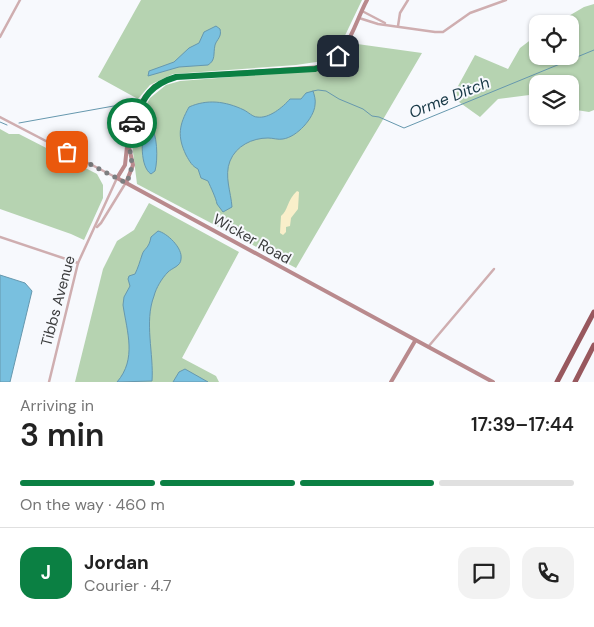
<!DOCTYPE html>
<meta charset="utf-8">
<style>
body{margin:0;font-family:"DM Sans",sans-serif;background:#f2f2f2;color:#222;height:100vh;display:flex;flex-direction:column;font-size:19px;white-space:nowrap}
*{box-sizing:border-box;margin:0}
p{font-size:16px;color:#767676}
.icon{flex:none;width:28px;height:28px;fill:none;stroke:currentColor;stroke-width:2;stroke-linecap:round;stroke-linejoin:round}
.map{position:relative;height:382px;overflow:hidden}
.drawer{display:flex;flex-direction:column;background:#fff;flex:1}
.drawer>*{flex:none}
.buttons{position:absolute;left:529px;top:15px;display:grid;gap:10px}
.buttons a{display:grid;place-items:center;width:50px;height:50px;border-radius:10px;background:#fff;box-shadow:0 1px 4px #0004;font-size:25px}
.pin{position:absolute;display:grid;place-items:center;width:42px;height:42px;color:#fff;margin:-21px;border-radius:10px;box-shadow:0 2px 8px #0006}
.courier{position:absolute;display:grid;place-items:center;width:50px;height:50px;margin:-25px;border:4px solid #0b8043;border-radius:50%;background:#fff;color:#222;box-shadow:0 1px 6px #0007}
.overview em{font-style:normal;font-weight:600}
.overview div{display:flex;flex-direction:column-reverse}
.overview{display:flex;align-items:center;justify-content:space-between;height:85px;padding:0 20px}
h1{font-size:32px;font-weight:600;line-height:38px}
.bar{display:grid;grid-template-columns:repeat(4,1fr);gap:8px 5px;align-content:center;height:60px;padding:0 20px}
.bar i{height:6px;border-radius:4px;background:#e0e0e0}
.bar .active{background:#0b8043}
.bar p{grid-column:span 4}
.line{display:flex;align-items:center;gap:12px;padding:0 20px;border-top:1px solid #e0e0e0}
.line div{flex:1}
.round{display:grid;place-items:center;flex:none;width:52px;height:52px;border-radius:15px;background:#f2f2f2}
.map>svg:first-child{display:block}
.green{fill:#b6d3b1}
.sand{fill:#f9efca}
.water{fill:#79c0df;stroke:#6698ae}
.lines{fill:none;stroke-linecap:round;stroke-linejoin:round}
.stream{stroke:#6698ae;stroke-width:1}
.street{stroke:#cfaeb0;stroke-width:2.5}
.secondary{stroke:#b98a8d;stroke-width:4}
.highway{stroke:#98585e;stroke-width:5}
.done{stroke:#7d7e80;stroke-width:5;stroke-dasharray:0 9}
.route{stroke:#0b8043;stroke-width:6}
.labels{text-anchor:middle;stroke-width:4;stroke-linejoin:round;paint-order:stroke}
.street-label{font-size:15px;fill:#3b3c3d;stroke:#f7f9fd}
.water-label{font-size:16px;font-style:italic;fill:#173846;stroke:#f7f9fd}
</style>
<div class="map">
<svg width="594" height="382" viewBox="0 0 594 382">
<rect width="100%" height="100%" fill="#f7f9fd"/>
<g class="green">
<path d="M 141,0 L 362,0 L 339,48 L 323,61 L 296,65 L 173,74 L 150,85 L 138,99 L 98,77 Z"/>
<path d="M 594,4 L 594,110 L 589,112 L 570,109 L 570,84 L 538,84 L 537,94 L 498,99 L 480,117 L 452,97 L 475,55 L 508,69 L 520,48 L 537,35 L 538,56 L 570,56 L 570,24 L 555,24 L 584,7 Z"/>
<path d="M 350,43 L 422,53 L 296,268 L 137,184 L 132,144 L 135,126 L 150,98 L 166,85 L 180,81 L 322,70 L 342,57 Z"/>
<path d="M 0,129 L 9,134 L 19,134 L 97,174 L 103,185 L 103,198 L 84,240 L 71,234 L 0,209 Z"/>
<path d="M 149,203 L 239,252 L 182,358 L 216,376 L 219,382 L 75,382 L 103,269 L 117,241 L 134,230 Z"/>
</g>
<path class="sand" d="M 297,191 L 299,192 L 298,209 L 291,218 L 290,226 L 286,227 L 286,232 L 283,235 L 280,233 L 281,216 C 288,211 287,200 297,191 Z"/>
<g class="water">
<path d="M 216,26 L 220,29 C 222,37 217,39 215,45 C 213,54 216,60 208,65 L 179,67 L 148,76 L 149,71 L 174,62 L 189,48 L 199,43 L 204,32 Z"/>
<path d="M 313,91 C 314,94 316,100 315,105 C 314,118 297,137 283,139 C 278,140 273,138 268,138 C 252,138 236,146 230,161 C 224,176 231,192 232,207 L 223,212 L 217,204 C 216,198 211,188 208,181 L 201,178 L 198,169 C 192,166 190,162 186,155 C 177,136 179,125 189,107 C 207,99 225,101 244,110 C 248,112 253,117 257,117 C 269,119 283,107 290,99 L 301,99 L 306,93 Z"/>
<path d="M 149,124 C 158,132 158,160 155,171 L 151,174 C 140,167 141,138 145,126 Z"/>
<path d="M 158,231 C 167,233 183,248 181,259 C 181,266 172,268 168,272 C 162,278 156,288 154,296 C 144,322 154,354 152,381 L 117,382 C 137,359 127,332 123,305 L 124,297 L 130,286 L 128,279 L 129,276 L 135,274 C 138,268 140,261 142,255 C 144,248 149,249 151,237 Z"/>
<path d="M 0,275 L 25,283 L 32,291 L 10,382 L 0,382 Z"/>
<path d="M 185,369 L 208,382 L 173,382 L 179,372 Z"/>
</g>
<g class="lines">
<g class="stream">
<path d="M 313,91 L 318,90 L 326,91 L 339,99 L 363,109 L 372,116 L 379,117 L 404,128 L 594,50"/>
<path d="M 0,122 L 7,125"/>
<path d="M 19,123 L 136,102"/>
</g>
<g class="street">
<path d="M 362,11 L 385,23"/>
<path d="M 359,18 L 378,24 L 435,32 L 443,32 L 470,13 L 506,0"/>
<path d="M 398,26 L 400,13 L 408,0"/>
<path d="M 0,37 L 20,0"/>
<path d="M 0,117 L 117,178 L 78,263 L 49,382"/>
<path d="M 97,227 L 101,223 L 125,184"/>
<path d="M 0,237 L 78,263"/>
<path d="M 428,347 L 494,269"/>
</g>
<g class="secondary">
<path d="M 367,0 C 354,24 349,55 321,67 L 177,77 L 154,86 L 145,96 L 129,128 L 125,165 L 117,178 L 493,382"/>
<path d="M 126,183 L 133,165 L 128,143"/>
<path d="M 391,382 L 415,341"/>
</g>
<g class="highway">
<path d="M 557,382 L 594,312"/>
<path d="M 575,382 L 594,345"/>
</g>
</g>
<g class="lines">
<path class="done" d="M 67,152 L 126,183 C 141,156 120,146 132,123"/>
<path class="route" d="M 132,123 C 144,98 149,85 176,77 L 315,69 L 328,64 L 338,56"/>
</g>
<g class="labels">
<g class="street-label">
<text transform="translate(252 239) rotate(29)" y="5">Wicker Road</text>
<text transform="translate(58 301) rotate(-75)" y="5">Tibbs Avenue</text>
</g>
<g class="water-label">
<text transform="translate(449 97) rotate(-22)" y="6">Orme Ditch</text>
</g>
</g>
</svg>
<div class="buttons">
<a><svg class="icon" aria-label="locate" viewBox="0 0 24 24"><circle cx="12" cy="12" r="6"/><path d="M12 2v4M12 18v4M2 12h4M18 12h4"/></svg></a>
<a><svg class="icon" aria-label="layers" viewBox="0 0 24 24"><path d="M12 4l9 5-9 5-9-5zM3 14l9 5 9-5"/></svg></a>
</div>
<div class="pin" style="left:67px;top:152px;background:#ea580c"><svg class="icon" aria-label="bag" viewBox="0 0 24 24"><path d="M5 8h14l-1 12H6zM9 8a3 3 0 0 1 6 0"/></svg></div>
<div class="pin" style="left:338px;top:56px;background:#1f2937"><svg class="icon" aria-label="home" viewBox="0 0 24 24"><path d="M3 11l9-7 9 7M6 9v11h12V9"/></svg></div>
<div class="courier" style="left:132px;top:123px"><svg class="icon" aria-label="car" viewBox="0 0 24 24"><path d="M5 17H2v-5l4-1 3-4h7l3 4 3 1v5h-3M9 17h6M6 11h13"/><circle cx="7" cy="17" r="2"/><circle cx="17" cy="17" r="2"/></svg></div>
</div>
<section class="drawer">
<div class="overview"><div><h1>3 min</h1><p>Arriving in</p></div><em>17:39–17:44</em></div>
<div class="bar"><i class="active"></i><i class="active"></i><i class="active"></i><i></i><p>On the way · 460 m</p></div>
<div class="line" style="height:90px"><b class="round" style="background:#0b8043;color:#fff">J</b><div><b>Jordan</b><p>Courier · 4.7</p></div><a class="round"><svg class="icon" aria-label="chat" viewBox="0 0 24 24"><path d="M4 5h16v11H9l-5 4z"/></svg></a><a class="round"><svg class="icon" aria-label="phone" viewBox="0 0 24 24"><path d="M5 4h4l2 5-3 2q2 4 5 5l2-3 5 2v4C11 20 4 13 5 4z"/></svg></a></div>
</section>
